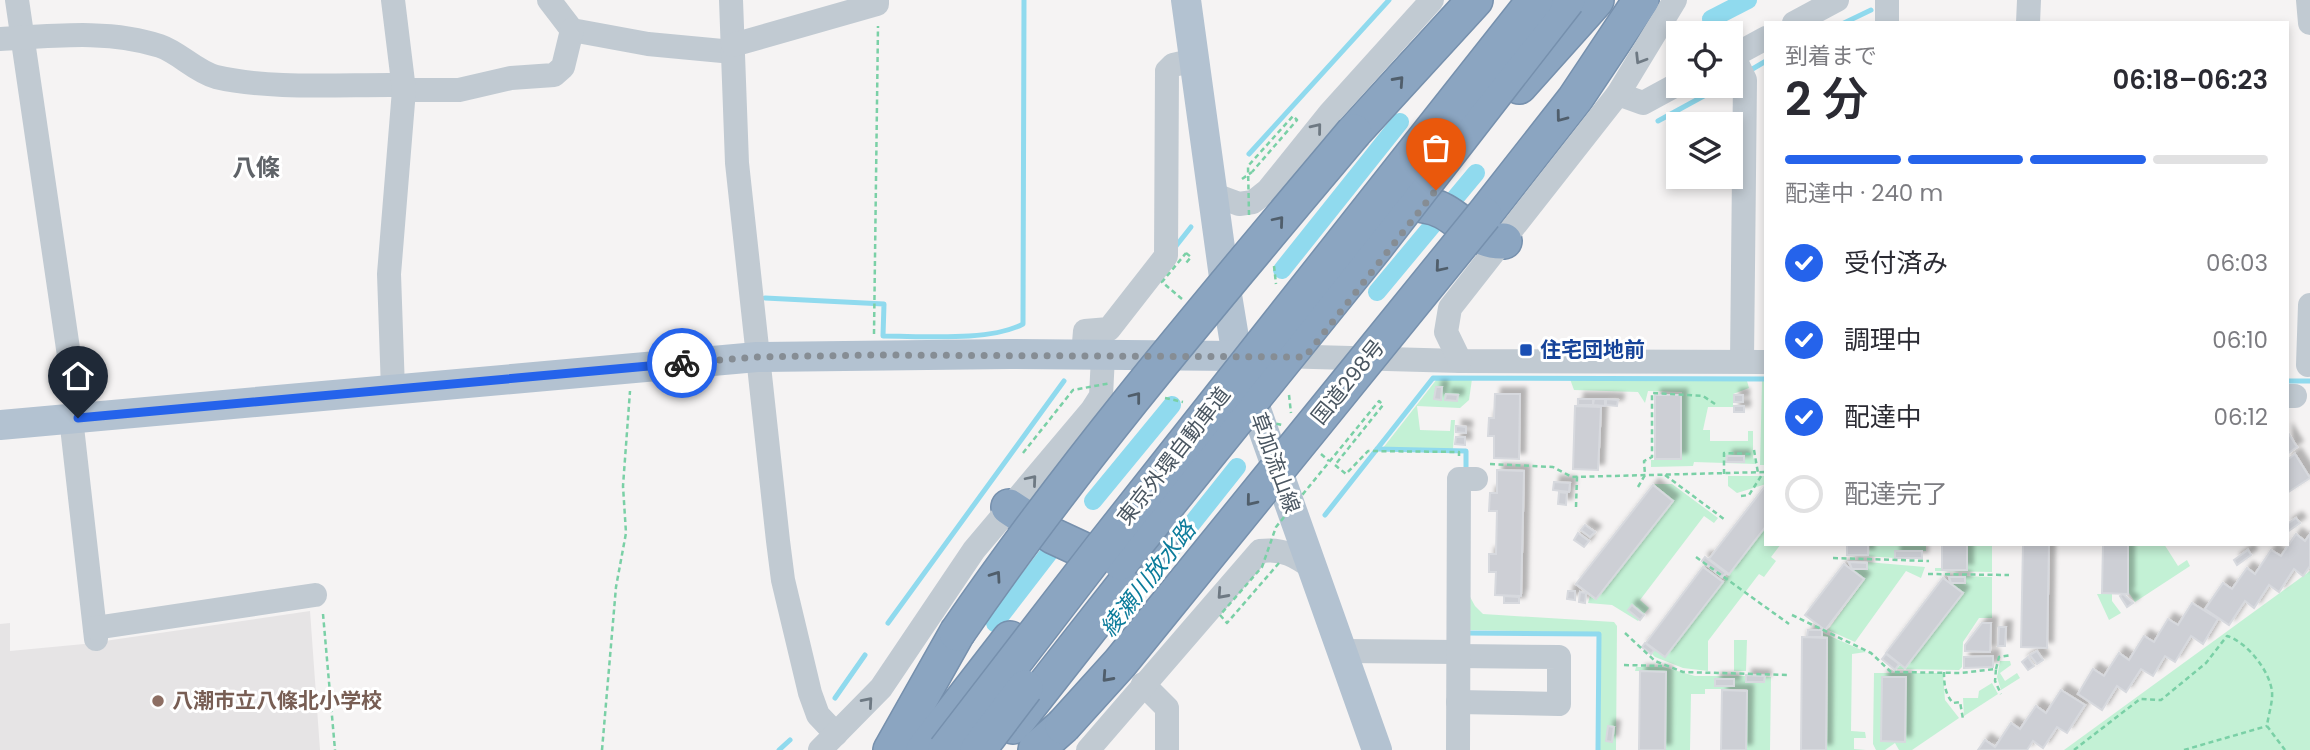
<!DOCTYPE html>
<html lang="ja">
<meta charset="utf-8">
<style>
body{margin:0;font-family:Poppins,"Noto Sans JP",sans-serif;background:#f7f7f7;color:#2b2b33;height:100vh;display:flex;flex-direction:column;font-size:26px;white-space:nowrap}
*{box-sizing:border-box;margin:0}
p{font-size:23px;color:#7c7c81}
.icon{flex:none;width:38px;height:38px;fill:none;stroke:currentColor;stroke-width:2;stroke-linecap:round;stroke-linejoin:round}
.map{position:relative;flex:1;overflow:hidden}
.sheet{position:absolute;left:1764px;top:21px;width:525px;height:525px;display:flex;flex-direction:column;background:#fff;border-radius:0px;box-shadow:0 4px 10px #0003}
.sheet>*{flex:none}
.tools{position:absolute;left:1666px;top:21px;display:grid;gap:14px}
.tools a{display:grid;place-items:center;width:77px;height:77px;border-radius:0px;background:#fff;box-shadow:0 4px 10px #0003;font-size:35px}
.pin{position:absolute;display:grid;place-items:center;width:60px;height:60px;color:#fff;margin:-72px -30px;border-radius:50% 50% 50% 0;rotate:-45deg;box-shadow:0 0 7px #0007}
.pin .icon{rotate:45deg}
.courier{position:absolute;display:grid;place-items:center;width:70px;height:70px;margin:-35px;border:5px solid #2563eb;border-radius:50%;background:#fff;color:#222;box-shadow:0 2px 9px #0007}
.overview em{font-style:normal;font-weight:600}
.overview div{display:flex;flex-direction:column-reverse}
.overview{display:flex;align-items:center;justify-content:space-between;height:119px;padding:0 21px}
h1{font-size:46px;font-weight:600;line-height:52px}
.bar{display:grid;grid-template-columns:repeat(4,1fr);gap:10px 7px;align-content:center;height:84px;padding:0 21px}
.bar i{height:9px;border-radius:5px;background:#e1e1e2}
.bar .active{background:#2563eb}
.bar p{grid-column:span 4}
ol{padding:0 21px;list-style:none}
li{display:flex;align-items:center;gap:21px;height:77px}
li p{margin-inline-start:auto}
li .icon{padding:7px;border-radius:50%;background:#2563eb;color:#fff;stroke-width:4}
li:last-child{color:#7c7c81}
li i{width:38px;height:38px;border:4px solid #e1e1e2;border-radius:50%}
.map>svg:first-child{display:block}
.education{fill:#e6e4e5}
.green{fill:#c3f1d5}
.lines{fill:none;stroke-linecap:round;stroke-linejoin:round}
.stream{stroke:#90daee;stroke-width:5}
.canal{stroke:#90daee;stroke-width:18}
.building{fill:#cdcfd5;stroke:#d7d9de;stroke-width:2;filter:url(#shadow)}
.highway-casing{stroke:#7690ad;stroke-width:38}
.path{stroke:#7ad0a6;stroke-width:2.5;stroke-dasharray:5 3.5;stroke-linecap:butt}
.minor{stroke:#c1cad2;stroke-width:24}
.major{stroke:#b3c2d1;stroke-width:30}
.highway{stroke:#8ba5c1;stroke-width:35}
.highway-bridge-casing{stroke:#7690ad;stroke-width:38;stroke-linecap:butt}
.path-bridge{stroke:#7ad0a6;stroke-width:2.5;stroke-dasharray:5 3.5;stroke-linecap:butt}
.highway-bridge{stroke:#8ba5c1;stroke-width:35}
.oneway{stroke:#6e7983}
.oneway2{stroke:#505e6b}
.done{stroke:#868d94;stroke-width:7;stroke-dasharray:0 12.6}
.route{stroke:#2563eb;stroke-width:9}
.transit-dot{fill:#1a4fb4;stroke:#fff;stroke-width:2.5}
.education-dot{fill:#8d6e63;stroke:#fff;stroke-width:2.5}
.labels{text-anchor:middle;stroke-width:6;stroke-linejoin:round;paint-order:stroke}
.transit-label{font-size:21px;font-weight:bold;fill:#164399;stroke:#fff;text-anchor:start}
.street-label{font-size:21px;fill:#4a5661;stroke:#fff}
.education-label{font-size:21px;font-weight:bold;fill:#785e54;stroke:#fff;text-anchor:start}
.water-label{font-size:23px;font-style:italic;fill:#0c7c9b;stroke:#fff}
.quarter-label{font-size:24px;font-weight:bold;fill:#5f6368;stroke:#fff}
</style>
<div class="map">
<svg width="2310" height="750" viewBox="0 0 2310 750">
<defs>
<filter id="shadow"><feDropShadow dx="6" dy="-6" stdDeviation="2" flood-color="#0004"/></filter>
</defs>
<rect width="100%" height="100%" fill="#f5f3f3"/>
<path class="education" d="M 310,611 L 320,750 L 0,750 L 0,624 L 10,623 L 10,651 L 84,644 Z"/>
<g class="green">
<path d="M 1437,379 L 1472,379 L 1469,400 L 1460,408 L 1417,406 L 1420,430 L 1450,431 L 1451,420 L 1455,420 L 1453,449 L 1383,448 Z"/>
<path d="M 1570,379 L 1747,381 L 1749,388 L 1733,394 L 1733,407 L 1708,407 L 1703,430 L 1710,430 L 1710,441 L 1748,441 L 1748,431 L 1753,431 L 1753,457 L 1756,464 L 1694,462 L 1693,466 L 1651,467 L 1651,460 L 1682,460 L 1682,392 L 1648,391 L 1645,403 L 1638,392 L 1574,390 Z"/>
<path d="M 1762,381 L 1766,381 L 1766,465 L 1760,465 Z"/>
<path d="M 1728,476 L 1766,476 L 1766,484 L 1737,493 L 1728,486 Z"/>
<path d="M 1654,484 L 1672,484 L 1718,518 L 1714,523 L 1704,516 L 1640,600 L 1649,608 L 1638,621 L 1612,605 L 1588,603 L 1590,596 L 1596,600 L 1674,501 Z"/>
<path d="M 1766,527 L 1766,544 L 1781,544 L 1771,557 L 1776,561 L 1764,577 L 1759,574 L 1708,641 L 1708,671 L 1683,668 L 1655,657 L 1652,654 L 1655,650 L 1665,657 Z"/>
<path d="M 1870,544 L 1926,544 L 1926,551 L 1895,551 L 1895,558 L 1848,555 L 1869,555 Z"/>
<path d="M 1968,544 L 1992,544 L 1992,572 L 1935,571 L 1935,568 L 1968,568 Z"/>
<path d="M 2129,544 L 2164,544 L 2178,566 L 2187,560 L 2190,566 L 2135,602 L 2129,593 Z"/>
<path d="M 1867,562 L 1925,567 L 1921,578 L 1906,571 L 1855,642 L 1828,630 L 1865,579 L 1852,569 L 1867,569 Z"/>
<path d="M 2310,571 L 2310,750 L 2064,750 Z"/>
<path d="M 1965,576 L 1992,577 L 1992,618 L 1979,618 L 1963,642 L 1962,667 L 1959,670 L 1896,669 L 1900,665 L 1906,668 L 1964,593 L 1951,583 L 1965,583 Z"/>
<path d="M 2097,594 L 2112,594 L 2112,601 L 2121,613 L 2109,620 Z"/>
<path d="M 1469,595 L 1475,606 L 1483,614 L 1614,622 L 1617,626 L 1616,750 L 1600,750 L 1601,633 L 1470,630 Z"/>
<path d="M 1823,633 L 1866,652 L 1852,654 L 1851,731 L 1865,732 L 1866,738 L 1854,738 L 1854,749 L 1866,750 L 1827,750 L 1828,637 L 1823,636 Z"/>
<path d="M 1734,640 L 1747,640 L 1746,671 L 1734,671 Z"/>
<path d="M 2000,661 L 2010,661 L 2011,665 L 2000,673 L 2005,681 L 2017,673 L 2020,678 L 2001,690 L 1997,677 Z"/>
<path d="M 1636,667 L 1663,667 L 1695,676 L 1745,676 L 1745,683 L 1765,683 L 1765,677 L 1771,677 L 1770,750 L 1747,750 L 1747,689 L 1705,689 L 1705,694 L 1691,694 L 1690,750 L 1666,750 L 1666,671 L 1635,671 Z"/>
<path d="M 1874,673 L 1943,673 L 1945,700 L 1959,718 L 1912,750 L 1899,750 L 1895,743 L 1885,750 L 1876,750 L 1873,744 Z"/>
<path d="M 1992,683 L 1998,694 L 1964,716 L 1963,698 L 1978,698 L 1979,691 Z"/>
</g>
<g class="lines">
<g class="stream">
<path d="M 1844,23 L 1871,10"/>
<path d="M 1749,71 L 1766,61"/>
<path d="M 1658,121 L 1722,86"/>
<path d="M 1249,154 L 1389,0"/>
<path d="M 1176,246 L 1191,227"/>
<path d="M 765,298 L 884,304 L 883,336 C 922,336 989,342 1023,324 L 1024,0"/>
<path d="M 2287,381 L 2310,381"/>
<path d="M 1377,449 L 1466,451 L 1466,473"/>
<path d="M 1325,515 L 1433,378 L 1766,379"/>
<path d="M 888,623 L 1064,381"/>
<path d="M 1466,633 L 1599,634 L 1598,750"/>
<path d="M 835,698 L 865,655"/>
<path d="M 779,750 L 790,740"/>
</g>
<g class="canal">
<path d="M 1711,19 L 1748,0"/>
<path d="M 1282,270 L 1400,122"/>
<path d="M 1377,292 L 1476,173"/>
<path d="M 1093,501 L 1172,405"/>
<path d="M 1163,560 L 1237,467"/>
<path d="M 995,623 L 1049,553"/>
</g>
</g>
<g class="building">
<path d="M 1436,387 L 1442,387 L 1441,400 L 1434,399 Z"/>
<path d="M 1446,394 L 1458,395 L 1457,401 L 1445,400 Z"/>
<path d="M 1495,394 L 1520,394 L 1519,459 L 1494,458 L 1494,436 L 1488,436 L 1489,418 L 1494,418 Z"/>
<rect x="1655" y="395" width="26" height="64"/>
<rect x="1734" y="395" width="9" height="7"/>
<rect x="1578" y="399" width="15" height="6"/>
<path d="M 1594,399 L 1605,399 L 1605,406 L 1593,405 Z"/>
<path d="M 1606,399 L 1618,400 L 1617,406 L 1606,405 Z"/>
<path d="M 1575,406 L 1601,407 L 1598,470 L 1573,469 Z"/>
<rect x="1734" y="406" width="10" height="6"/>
<path d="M 1456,426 L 1466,427 L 1466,433 L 1456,432 Z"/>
<path d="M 2287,431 L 2297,447 L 2287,454 Z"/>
<path d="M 1456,437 L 1465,437 L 1465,445 L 1455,444 Z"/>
<path d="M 2295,454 L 2310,478 L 2287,493 L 2287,460 Z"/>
<path d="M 1727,456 L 1744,456 L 1744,462 L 1726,462 Z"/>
<path d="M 1497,470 L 1524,471 L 1521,596 L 1495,595 L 1496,572 L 1489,572 L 1489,554 L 1496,554 L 1497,511 L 1489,511 L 1490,493 L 1497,493 Z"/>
<path d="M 1554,482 L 1570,483 L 1569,492 L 1553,490 Z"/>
<path d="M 1653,485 L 1673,501 L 1596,599 L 1576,584 Z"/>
<path d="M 1766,485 L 1766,526 L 1729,574 L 1709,559 Z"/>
<path d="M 1559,492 L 1567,493 L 1566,505 L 1558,504 Z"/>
<path d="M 2296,518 L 2300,523 L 2287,532 L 2287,524 Z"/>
<path d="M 1585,525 L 1595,532 L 1590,537 L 1581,530 Z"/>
<path d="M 1578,533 L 1589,541 L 1584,547 L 1574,540 Z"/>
<path d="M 2296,534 L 2305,541 L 2310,534 L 2310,566 L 2303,576 L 2294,569 L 2279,592 L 2269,585 L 2254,608 L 2245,601 L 2229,625 L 2205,609 L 2223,583 L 2232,589 L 2247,568 L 2255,574 L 2271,550 L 2281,556 Z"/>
<rect x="1847" y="544" width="21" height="11"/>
<rect x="1942" y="544" width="25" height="26"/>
<path d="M 2023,544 L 2049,544 L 2047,648 L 2021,647 Z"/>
<path d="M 2103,544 L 2128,544 L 2128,594 L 2102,593 Z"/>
<path d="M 2248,550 L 2251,555 L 2237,565 L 2234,560 Z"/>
<rect x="1895" y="551" width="27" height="7"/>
<path d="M 1705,557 L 1726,573 L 1722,577 L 1702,561 Z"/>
<path d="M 1849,562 L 1867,563 L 1867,569 L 1852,569 Z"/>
<path d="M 1844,564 L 1864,579 L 1825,630 L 1805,615 Z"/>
<path d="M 1703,567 L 1723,582 L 1665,657 L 1646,643 Z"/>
<path d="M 1949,577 L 1965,577 L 1965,583 L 1951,583 Z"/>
<path d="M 1943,578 L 1963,593 L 1905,668 L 1886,653 Z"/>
<path d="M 1568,591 L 1575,591 L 1575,600 L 1567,599 Z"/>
<path d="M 1580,592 L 1586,593 L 1585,603 L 1579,602 Z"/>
<path d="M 2123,594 L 2133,603 L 2127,607 L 2120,596 Z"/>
<path d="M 1504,596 L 1519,597 L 1519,603 L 1504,603 Z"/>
<path d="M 2192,603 L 2218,619 L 2203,644 L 2191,636 L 2175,662 L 2165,656 L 2153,676 L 2141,669 L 2126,692 L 2117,686 L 2102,710 L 2078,694 L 2093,669 L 2104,676 L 2119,653 L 2129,660 L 2144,636 L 2154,642 L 2168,619 L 2178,625 Z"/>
<path d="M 1632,605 L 1644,615 L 1640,620 L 1628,610 Z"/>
<path d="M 1982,623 L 1991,623 L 1990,652 L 1965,651 L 1965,645 Z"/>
<path d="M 1999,627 L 2006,627 L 2005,646 L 1998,646 Z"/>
<path d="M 1808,630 L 1822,630 L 1822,637 L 1807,637 Z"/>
<path d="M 1802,637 L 1827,638 L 1826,750 L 1801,750 Z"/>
<path d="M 1645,643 L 1654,650 L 1651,654 L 1642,647 Z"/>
<path d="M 2037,651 L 2043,660 L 2037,664 L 2030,655 Z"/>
<path d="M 1886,654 L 1899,664 L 1895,670 L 1882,659 Z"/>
<path d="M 1993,656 L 1993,667 L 1964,668 L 1964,657 Z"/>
<path d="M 2028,657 L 2034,666 L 2028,670 L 2022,662 Z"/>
<path d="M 1640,671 L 1666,672 L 1665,750 L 1639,750 Z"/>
<path d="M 1746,675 L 1765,676 L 1764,682 L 1746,682 Z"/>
<path d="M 1882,677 L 1906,677 L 1905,742 L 1881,741 Z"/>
<rect x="1715" y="679" width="19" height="7"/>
<path d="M 1722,690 L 1747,691 L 1746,750 L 1721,750 Z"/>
<path d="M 2061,690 L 2085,705 L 2067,733 L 2057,727 L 2043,748 L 2033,741 L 2027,750 L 1978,750 L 1985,740 L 1995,747 L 2011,723 L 2020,729 L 2036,706 L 2046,713 Z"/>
<path d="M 1608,726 L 1614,727 L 1612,742 L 1606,741 Z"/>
</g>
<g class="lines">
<g class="highway-casing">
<g id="highway">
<path d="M 1519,86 L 1596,0"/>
<path d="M 1354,132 L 1475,0"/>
<path d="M 1424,205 C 1456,208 1470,243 1504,241"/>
<path d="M 1484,215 L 1575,99 L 1641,0"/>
<path d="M 1009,507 L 1053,536 L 1081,549"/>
<path d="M 1013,726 L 1160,539"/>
<path d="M 891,750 L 957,633"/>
<path d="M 924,750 L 1010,639"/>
<path d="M 1036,750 L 1063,726"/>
</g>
</g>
<g class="path">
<path d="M 1242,179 L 1252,172"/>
<path d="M 1186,253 L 1191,257 L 1186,263"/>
<path d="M 874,334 L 878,26"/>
<path d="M 1754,450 L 1758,473"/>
<path d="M 1321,454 L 1329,461"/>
<path d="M 1490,464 L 1553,467 L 1572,477 L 1766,472"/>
<path d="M 1335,465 L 1346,474 L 1368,451 L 1459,452 L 1459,458"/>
<path d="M 1724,474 L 1724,453 L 1754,454"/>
<path d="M 1665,475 L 1724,519"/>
<path d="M 1638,487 L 1645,475 L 1644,461 L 1652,457 L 1652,393 L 1703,396 L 1715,404"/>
<path d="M 1741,496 L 1749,495 L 1763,473"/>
<path d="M 1576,507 L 1577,476"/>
<path d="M 1696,557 L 1789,624"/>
<path d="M 1833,558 L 1929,561"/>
<path d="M 1928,574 L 2009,575"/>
<path d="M 323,614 L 335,750"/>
<path d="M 1792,615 L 1871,653 L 1891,672 L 1960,673 L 1996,669 L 1995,681 L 2001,694"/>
<path d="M 1625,633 L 1655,661 L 1683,672 L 1789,675"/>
<path d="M 1624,665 L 1662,666"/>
<path d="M 1996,669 L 1999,657 L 2011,655"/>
<path d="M 1944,672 C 1944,684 1945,694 1953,703 L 1960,702 L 1963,719"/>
<path d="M 602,750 L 616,587 L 626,533 L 623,486 L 630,391"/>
<path d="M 2074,750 L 2140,699 L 2161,700 L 2206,663 L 2227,636 C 2247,642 2270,671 2272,692 C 2273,702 2268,716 2267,726 L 2285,750"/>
<path d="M 2184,750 L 2267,726"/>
</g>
<g class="minor">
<path d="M 17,0 L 78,417"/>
<path d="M 549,0 L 572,30 L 648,44 L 733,52"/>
<path d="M 731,0 L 737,163 L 778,541 L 783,580 L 810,693 L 818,715 L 836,734"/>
<path d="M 1887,0 L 1887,23"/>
<path d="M 2308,0 L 2310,23"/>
<path d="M 1794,23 L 1837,0"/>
<path d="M 2028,23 L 2029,0"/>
<path d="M 0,39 C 51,36 110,29 160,46 C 180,53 195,71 216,77 C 270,90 347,84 403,85"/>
<path d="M 733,45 L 877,4 L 877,0"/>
<path d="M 1733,55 L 1745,80 L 1742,361"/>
<path d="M 1731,57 L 1766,38"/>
<path d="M 404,90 L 459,90 L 511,78 L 554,75 L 563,67 L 572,30"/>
<path d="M 1618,94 L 1643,103 L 1678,84"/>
<path d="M 1212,194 L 1239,204 L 1253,202 L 1268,190 L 1330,113 L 1432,0"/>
<path d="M 1083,355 L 1085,331 L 1109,329 L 1166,256 L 1167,71 L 1173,65 L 1195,60"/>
<path d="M 1277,356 L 1460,361 L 1766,362"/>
<path d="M 1460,361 L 1446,332 L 1450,308 L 1618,94 L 1675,0"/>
<path d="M 2308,365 L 2310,305"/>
<path d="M 393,390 L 389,274 L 404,90 L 393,0"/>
<path d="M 2287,396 L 2295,396"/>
<path d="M 71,418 L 96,639"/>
<path d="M 95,628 L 315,595"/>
<path d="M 1343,651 L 1458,652"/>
<path d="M 1143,684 L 1167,708 L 1167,750"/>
<path d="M 1458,702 L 1559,704 L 1559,657 L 1458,656"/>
<path d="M 820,750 L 881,688 L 974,550 L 1092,410 L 1101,396 L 1103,356"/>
<path d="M 1088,750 L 1260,551 C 1283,548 1296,556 1314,569"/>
<path d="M 1458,750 L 1459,479 L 1476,479"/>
</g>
<g class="major">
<path d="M 1186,0 L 1224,277 L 1237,356 L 1377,750"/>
<path d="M 0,425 L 757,357 L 1010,354 L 1237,356"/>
</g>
<use href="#highway" class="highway"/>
<g class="highway-bridge-casing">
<g id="highway-bridge">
<path d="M 1121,562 L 1376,246 L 1567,0"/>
<path d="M 957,633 C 1077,458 1217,295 1354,132"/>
<path d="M 1063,726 L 1120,663 L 1484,215"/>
<path d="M 946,750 L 1101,549 L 1535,0"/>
<path d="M 978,750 L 1025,688"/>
</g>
</g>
<g class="path-bridge">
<path d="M 1249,215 L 1248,166 L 1293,116 L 1297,120 L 1252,172"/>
<path d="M 1274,266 L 1276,284"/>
<path d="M 1182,299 L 1162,282 L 1186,253"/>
<path d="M 1289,395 L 1291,413"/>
<path d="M 1165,398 L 1183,402"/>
<path d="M 1268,422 L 1282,425"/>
<path d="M 1023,453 L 1073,390 L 1111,383"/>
<path d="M 1279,563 L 1227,623 L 1220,615 L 1262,567 L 1276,527 L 1379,401 L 1383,405 L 1335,465"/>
</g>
<use href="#highway-bridge" class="highway-bridge"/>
</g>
<defs><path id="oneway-chevron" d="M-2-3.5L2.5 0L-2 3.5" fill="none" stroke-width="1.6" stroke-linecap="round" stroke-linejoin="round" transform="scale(1.75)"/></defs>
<g class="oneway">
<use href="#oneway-chevron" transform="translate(1640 59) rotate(122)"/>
<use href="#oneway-chevron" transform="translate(1317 128) rotate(-51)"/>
<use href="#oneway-chevron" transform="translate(1032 480) rotate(-50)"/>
<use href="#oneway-chevron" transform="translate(1222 594) rotate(132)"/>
<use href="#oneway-chevron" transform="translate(868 702) rotate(-49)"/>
</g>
<g class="oneway2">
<use href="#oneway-chevron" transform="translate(1399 81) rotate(-48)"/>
<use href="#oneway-chevron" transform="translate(1561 117) rotate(127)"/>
<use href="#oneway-chevron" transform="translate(1279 221) rotate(-50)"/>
<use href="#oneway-chevron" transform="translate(1440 267) rotate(130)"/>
<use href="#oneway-chevron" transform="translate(1136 397) rotate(-52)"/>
<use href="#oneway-chevron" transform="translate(1251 501) rotate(129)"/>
<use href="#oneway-chevron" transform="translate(996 576) rotate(-55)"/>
<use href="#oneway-chevron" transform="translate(1107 677) rotate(132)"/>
</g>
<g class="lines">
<path class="done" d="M 682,363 L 757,357 L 873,355 L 1305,357 L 1436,190"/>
<path class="route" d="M 78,418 L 682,363"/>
</g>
<rect class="transit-dot" x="1519" y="343" width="14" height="14" rx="3.5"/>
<circle class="education-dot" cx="158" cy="701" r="7"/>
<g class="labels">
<g class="transit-label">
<text x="1540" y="357">住宅団地前</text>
</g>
<g class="street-label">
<text transform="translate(1348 382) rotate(-51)" y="7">国道298号</text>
<text transform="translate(1174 456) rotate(-52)" y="7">東京外環自動車道</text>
<text transform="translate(1275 463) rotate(70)" y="7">草加流山線</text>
</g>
<g class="education-label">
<text x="172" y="708">八潮市立八條北小学校</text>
</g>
<g class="water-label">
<text transform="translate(1148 579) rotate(-52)" y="8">綾瀬川放水路</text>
</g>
<g class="quarter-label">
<text x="256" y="176">八條</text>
</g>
</g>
</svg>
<div class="tools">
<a><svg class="icon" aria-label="locate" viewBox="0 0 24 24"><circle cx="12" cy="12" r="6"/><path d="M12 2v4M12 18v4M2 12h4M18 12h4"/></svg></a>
<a><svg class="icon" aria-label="layers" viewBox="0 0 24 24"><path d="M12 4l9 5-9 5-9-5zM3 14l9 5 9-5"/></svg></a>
</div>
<div class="pin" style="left:1436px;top:190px;background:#ea580c"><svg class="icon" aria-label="bag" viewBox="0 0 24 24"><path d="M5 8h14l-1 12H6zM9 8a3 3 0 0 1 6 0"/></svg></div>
<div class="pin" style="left:78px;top:418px;background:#1f2937"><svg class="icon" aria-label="home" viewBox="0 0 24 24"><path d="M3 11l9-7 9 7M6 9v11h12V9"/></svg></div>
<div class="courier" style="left:682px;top:363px"><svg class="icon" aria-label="bike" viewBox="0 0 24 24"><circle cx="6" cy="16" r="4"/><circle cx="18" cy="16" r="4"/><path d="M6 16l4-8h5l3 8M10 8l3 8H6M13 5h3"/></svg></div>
<section class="sheet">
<div class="overview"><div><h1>2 分</h1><p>到着まで</p></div><em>06:18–06:23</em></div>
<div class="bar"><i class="active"></i><i class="active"></i><i class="active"></i><i></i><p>配達中 · 240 m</p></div>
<ol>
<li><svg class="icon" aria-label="check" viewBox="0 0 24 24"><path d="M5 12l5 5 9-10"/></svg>受付済み<p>06:03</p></li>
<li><svg class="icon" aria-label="check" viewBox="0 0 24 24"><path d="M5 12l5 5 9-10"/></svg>調理中<p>06:10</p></li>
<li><svg class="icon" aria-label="check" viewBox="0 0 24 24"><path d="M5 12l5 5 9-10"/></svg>配達中<p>06:12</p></li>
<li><i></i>配達完了</li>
</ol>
</section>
</div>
